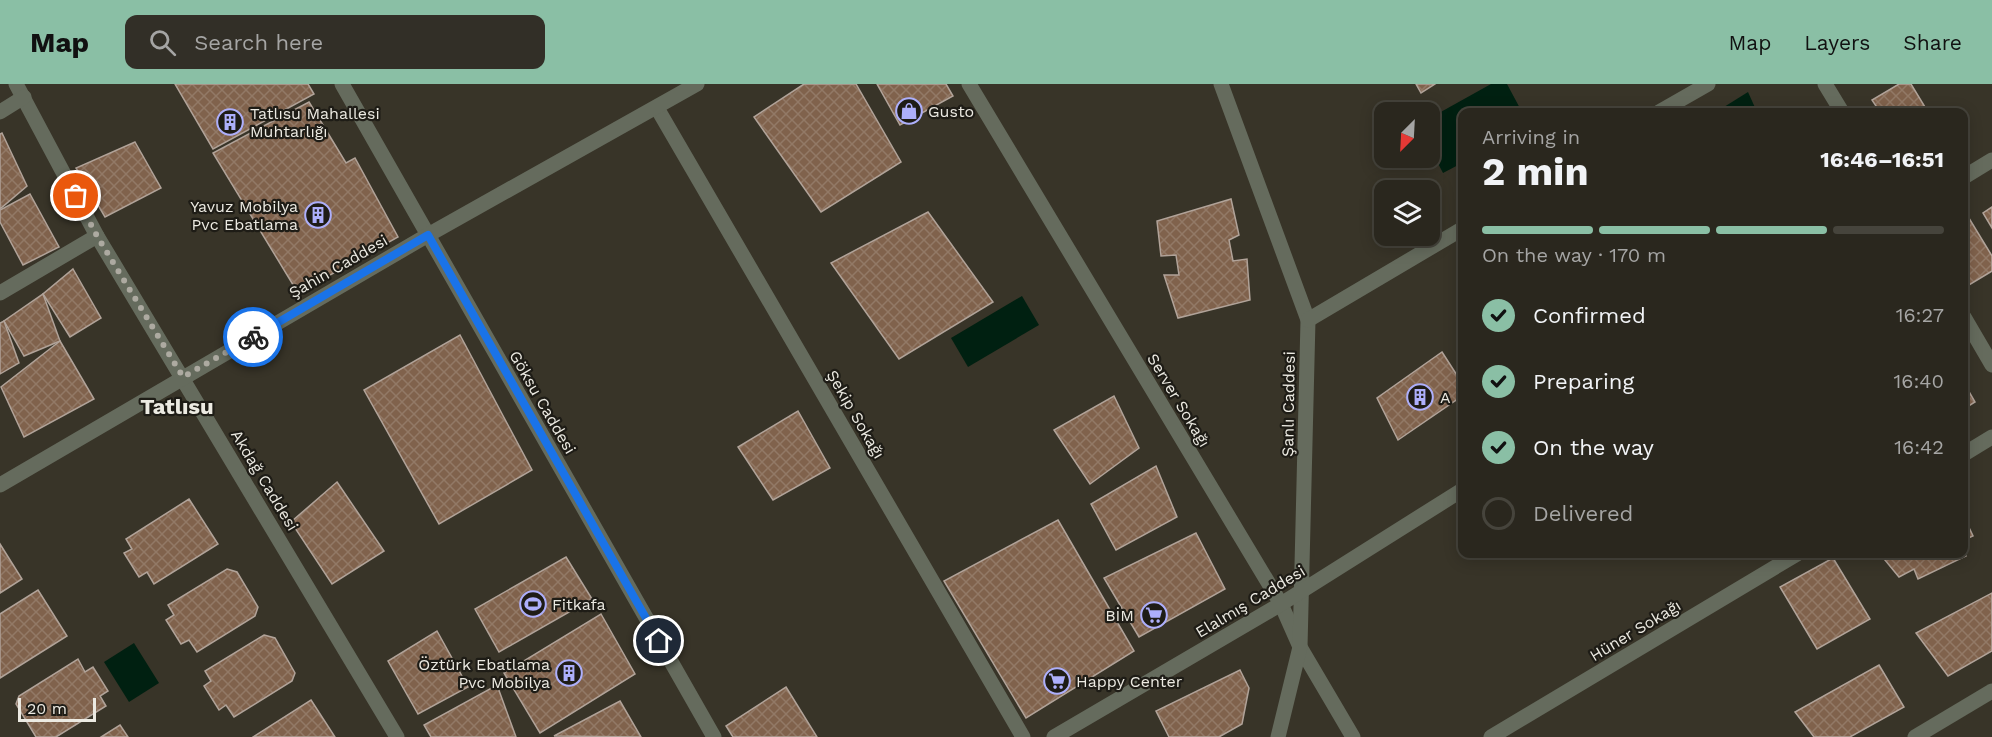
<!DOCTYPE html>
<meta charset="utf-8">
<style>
body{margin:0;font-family:"Work Sans",sans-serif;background:#322f27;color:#f1f3f6;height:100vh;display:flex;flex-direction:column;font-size:22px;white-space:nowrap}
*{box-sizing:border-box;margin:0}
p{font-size:20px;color:#a5a5a4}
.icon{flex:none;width:33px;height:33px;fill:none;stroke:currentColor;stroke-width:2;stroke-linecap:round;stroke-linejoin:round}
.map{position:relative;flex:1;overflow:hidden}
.drawer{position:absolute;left:1458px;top:24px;width:510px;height:450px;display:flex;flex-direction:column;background:#2a271e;border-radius:12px;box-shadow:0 3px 15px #0003,0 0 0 2px #46443c}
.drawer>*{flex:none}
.needle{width:39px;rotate:204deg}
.tools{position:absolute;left:1374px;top:18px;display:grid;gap:12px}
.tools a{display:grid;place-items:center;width:66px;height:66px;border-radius:12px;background:#2a271e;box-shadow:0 3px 15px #0003,0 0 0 2px #46443c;font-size:30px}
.scale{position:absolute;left:18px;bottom:15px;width:78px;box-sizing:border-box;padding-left:6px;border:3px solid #eceae2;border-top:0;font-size:16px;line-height:21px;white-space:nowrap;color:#eceae2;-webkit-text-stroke:4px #1e1c16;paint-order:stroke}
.pin{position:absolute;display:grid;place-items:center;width:51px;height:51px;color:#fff;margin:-26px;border:3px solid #fff;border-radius:50%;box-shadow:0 2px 6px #0007}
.courier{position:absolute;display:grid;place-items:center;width:60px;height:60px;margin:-30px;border:4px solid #1a73e8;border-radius:50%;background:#fff;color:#222;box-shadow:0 2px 8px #0007}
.overview em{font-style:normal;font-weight:700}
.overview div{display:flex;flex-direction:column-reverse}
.overview{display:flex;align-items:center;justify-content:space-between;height:102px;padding:0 24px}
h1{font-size:39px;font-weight:700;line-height:45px}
.bar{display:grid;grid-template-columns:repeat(4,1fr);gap:9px 6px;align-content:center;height:72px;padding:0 24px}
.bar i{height:8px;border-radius:4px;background:#46443c}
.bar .on{background:#8abfa5}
.bar p{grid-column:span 4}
ol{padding:0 24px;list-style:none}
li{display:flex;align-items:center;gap:18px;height:66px}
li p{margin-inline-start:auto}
li .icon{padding:6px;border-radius:50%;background:#8abfa5;color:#111;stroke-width:4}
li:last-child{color:#a5a5a4}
li i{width:33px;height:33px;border:3px solid #46443c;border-radius:50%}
header{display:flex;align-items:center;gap:36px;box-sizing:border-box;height:84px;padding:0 30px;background:#8abfa5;color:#111}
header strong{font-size:28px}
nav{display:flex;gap:33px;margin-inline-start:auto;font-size:21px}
.search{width:420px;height:54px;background:#322f27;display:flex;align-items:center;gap:15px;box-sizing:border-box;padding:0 21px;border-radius:12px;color:#a5a5a4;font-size:22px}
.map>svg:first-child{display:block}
.water{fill:#002011}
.building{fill:url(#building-cross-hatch);stroke:#b1a399;stroke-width:1.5}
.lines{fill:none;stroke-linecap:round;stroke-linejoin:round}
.minor{stroke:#656b5d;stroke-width:15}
.tertiary{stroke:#656b5d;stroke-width:15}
.done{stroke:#adaaa1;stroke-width:6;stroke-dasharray:0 10.8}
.route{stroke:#1a73e8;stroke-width:8}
.labels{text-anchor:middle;stroke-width:4.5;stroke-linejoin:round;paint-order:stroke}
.poi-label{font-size:16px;fill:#eceae2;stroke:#1e1c16;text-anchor:start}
.street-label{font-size:16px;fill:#eceae2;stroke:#1e1c16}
.district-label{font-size:22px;font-weight:bold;fill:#eceae2;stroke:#1e1c16}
</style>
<header>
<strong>Map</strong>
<div class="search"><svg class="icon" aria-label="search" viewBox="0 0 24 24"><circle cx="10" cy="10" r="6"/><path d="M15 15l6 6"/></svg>Search here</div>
<nav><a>Map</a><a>Layers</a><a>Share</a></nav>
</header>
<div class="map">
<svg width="1992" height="653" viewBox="0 0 1992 653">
<defs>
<pattern id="building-cross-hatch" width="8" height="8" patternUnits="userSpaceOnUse" patternTransform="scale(1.5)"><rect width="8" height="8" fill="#80624c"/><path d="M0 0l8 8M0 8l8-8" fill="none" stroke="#927966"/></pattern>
</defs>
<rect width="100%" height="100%" fill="#383428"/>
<g class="water">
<path d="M 1491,0 L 1507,0 L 1522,28 L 1462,28 L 1462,79 L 1443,89 L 1430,64 L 1430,34 Z"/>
<path d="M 1748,8 L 1757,28 L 1716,28 Z"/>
<path d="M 1022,212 L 1039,241 L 968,283 L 951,254 Z"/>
<path d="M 134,559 L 159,599 L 129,618 L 104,578 Z"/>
</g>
<g class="building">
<path d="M 175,0 L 308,0 L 314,10 L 213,65 Z"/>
<path d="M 804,0 L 856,0 L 901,78 L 821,128 L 754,33 Z"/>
<path d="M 877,0 L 946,0 L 953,12 L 900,41 Z"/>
<path d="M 1416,0 L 1435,0 L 1421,9 Z"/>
<path d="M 1899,0 L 1911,0 L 1928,28 L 1880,28 L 1872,16 Z"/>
<path d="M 309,18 L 346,79 L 355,74 L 398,153 L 298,209 L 213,69 Z"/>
<path d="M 2,49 L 27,102 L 0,125 L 0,50 Z"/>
<path d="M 135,58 L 161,104 L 105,133 L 76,84 Z"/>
<path d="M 30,110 L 59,163 L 23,181 L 0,138 L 0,126 Z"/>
<path d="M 1231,115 L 1239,151 L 1229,156 L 1233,177 L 1247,175 L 1250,216 L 1178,234 L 1164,191 L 1179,191 L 1176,171 L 1161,172 L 1157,137 Z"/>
<path d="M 1992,123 L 1992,144 L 1983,129 Z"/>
<path d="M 1964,126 L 1992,172 L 1992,187 L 1964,204 Z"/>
<path d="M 928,128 L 993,218 L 899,275 L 831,179 Z"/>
<path d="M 73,185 L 101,234 L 70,253 L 43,210 Z"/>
<path d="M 43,210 L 60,257 L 24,272 L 4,237 Z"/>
<path d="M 4,237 L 19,279 L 0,290 L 0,239 Z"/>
<path d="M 460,251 L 532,386 L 439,440 L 364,306 Z"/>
<path d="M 60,257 L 94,315 L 24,353 L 1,303 Z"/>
<path d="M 1442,268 L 1462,299 L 1462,312 L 1398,356 L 1377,314 Z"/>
<path d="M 1964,299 L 1975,318 L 1964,325 Z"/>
<path d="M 1114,312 L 1139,364 L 1090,400 L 1054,346 Z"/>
<path d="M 798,327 L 830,384 L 773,416 L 738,363 Z"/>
<path d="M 1156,382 L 1177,433 L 1116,466 L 1091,420 Z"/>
<path d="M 337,398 L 384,467 L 332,500 L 291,438 Z"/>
<path d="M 189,415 L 218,460 L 154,500 L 147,488 L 139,493 L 124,469 L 132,465 L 126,455 Z"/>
<path d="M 1964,433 L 1973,452 L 1964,456 Z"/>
<path d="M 1058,436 L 1134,567 L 1026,634 L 944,497 Z"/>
<path d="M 1196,449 L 1225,505 L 1139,553 L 1104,494 Z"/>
<path d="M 0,460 L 22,495 L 0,509 Z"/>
<path d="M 1964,468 L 1966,472 L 1918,495 L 1914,485 L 1899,493 L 1880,470 Z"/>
<path d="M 566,473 L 592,515 L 499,568 L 475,525 Z"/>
<path d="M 1833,474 L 1870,535 L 1817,565 L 1780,503 Z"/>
<path d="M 227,485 L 237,488 L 258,523 L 255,532 L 197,568 L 189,556 L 181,560 L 166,536 L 174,531 L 168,521 Z"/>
<path d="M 38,506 L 67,552 L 0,594 L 0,530 Z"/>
<path d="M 1992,509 L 1992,567 L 1948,592 L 1916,549 Z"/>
<path d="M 601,530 L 635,590 L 540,649 L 504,589 Z"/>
<path d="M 437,547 L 468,603 L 418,630 L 388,577 Z"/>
<path d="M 264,551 L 275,554 L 295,589 L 292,597 L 234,633 L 226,621 L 219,626 L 204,602 L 211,597 L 205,587 Z"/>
<path d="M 78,575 L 85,588 L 93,583 L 108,607 L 100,612 L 106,622 L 56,653 L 36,653 L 16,620 L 19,612 Z"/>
<path d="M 1879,581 L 1904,623 L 1850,653 L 1814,653 L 1795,628 Z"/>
<path d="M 1240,586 L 1249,604 L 1242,640 L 1219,653 L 1169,653 L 1156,627 Z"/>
<path d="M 497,601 L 516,653 L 431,653 L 424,641 Z"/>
<path d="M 786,603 L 817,653 L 733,653 L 726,642 Z"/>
<path d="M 311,616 L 335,653 L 253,653 Z"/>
<path d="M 620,617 L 641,653 L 554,652 Z"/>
<path d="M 120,641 L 128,653 L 101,653 Z"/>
</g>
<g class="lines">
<g class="minor">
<path d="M 16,0 L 97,152 L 397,653"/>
<path d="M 342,0 L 714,653"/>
<path d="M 969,0 L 1281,520 L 1300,563 L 1353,653"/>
<path d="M 1221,0 L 1308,236 L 1300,563 L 1278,653"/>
<path d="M 1825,0 L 1842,28"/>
<path d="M 657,24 L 1023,653"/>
<path d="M 0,28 L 24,13"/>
<path d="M 1659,28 L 1708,0"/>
<path d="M 0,209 L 97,152"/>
<path d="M 1964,233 L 1992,281"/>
<path d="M 1308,236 L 1462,145"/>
<path d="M 1964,370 L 1992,353"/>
<path d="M 0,401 L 428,151 L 697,0"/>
<path d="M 1491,653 L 1797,470"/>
<path d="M 1915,653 L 1992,607"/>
</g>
<g class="tertiary">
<path d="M 1964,93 L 1992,76"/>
<path d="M 1054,653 L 1281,520 L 1462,406"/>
</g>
</g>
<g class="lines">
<path class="done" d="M 76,112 L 97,152 L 183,293 L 253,253"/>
<path class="route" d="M 253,253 L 428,151 L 659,557"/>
</g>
<defs>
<g id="shop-ring" transform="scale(1.35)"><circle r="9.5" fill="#1e1c16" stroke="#adaffb" stroke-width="1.5"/><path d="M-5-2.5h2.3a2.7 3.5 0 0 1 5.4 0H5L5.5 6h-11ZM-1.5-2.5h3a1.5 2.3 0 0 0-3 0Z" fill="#adaffb"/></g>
<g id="building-ring" transform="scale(1.35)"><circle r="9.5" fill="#1e1c16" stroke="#adaffb" stroke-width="1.5"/><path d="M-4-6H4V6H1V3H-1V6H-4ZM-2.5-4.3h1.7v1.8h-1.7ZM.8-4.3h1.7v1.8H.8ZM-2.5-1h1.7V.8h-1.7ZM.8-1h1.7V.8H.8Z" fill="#adaffb"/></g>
<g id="stadium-ring" transform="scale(1.35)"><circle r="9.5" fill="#1e1c16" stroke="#adaffb" stroke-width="1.5"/><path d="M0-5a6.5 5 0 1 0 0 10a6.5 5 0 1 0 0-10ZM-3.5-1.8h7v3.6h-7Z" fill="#adaffb"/></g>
<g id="supermarket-ring" transform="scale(1.35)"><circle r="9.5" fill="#1e1c16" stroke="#adaffb" stroke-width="1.5"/><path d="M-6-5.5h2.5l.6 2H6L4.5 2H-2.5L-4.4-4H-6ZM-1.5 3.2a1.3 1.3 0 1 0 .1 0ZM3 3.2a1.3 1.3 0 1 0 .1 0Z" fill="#adaffb"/></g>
</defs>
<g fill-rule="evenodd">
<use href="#shop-ring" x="909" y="27"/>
<use href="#building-ring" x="230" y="38"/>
<use href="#building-ring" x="318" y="131"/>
<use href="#building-ring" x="1420" y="313"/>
<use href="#stadium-ring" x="533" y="520"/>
<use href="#supermarket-ring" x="1154" y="531"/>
<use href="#building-ring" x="569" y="589"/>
<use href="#supermarket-ring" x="1057" y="597"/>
</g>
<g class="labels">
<g class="poi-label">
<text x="928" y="33">Gusto</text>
<text x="250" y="35">Tatlısu Mahallesi<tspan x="250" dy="18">Muhtarlığı</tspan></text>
<text x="298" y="128" text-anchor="end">Yavuz Mobilya<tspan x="298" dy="18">Pvc Ebatlama</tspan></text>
<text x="1440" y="319">A</text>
<text x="552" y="526">Fitkafa</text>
<text x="1134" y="537" text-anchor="end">BİM</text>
<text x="550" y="586" text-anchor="end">Öztürk Ebatlama<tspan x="550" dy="18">Pvc Mobilya</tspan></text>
<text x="1076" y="603">Happy Center</text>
</g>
<g class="street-label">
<text transform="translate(338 182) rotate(-30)" y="6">Şahin Caddesi</text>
<text transform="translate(1179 316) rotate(59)" y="6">Server Sokağı</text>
<text transform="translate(543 318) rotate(60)" y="6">Göksu Caddesi</text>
<text transform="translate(1288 320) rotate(-89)" y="6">Şanlı Caddesi</text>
<text transform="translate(856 330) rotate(60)" y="6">Şekip Sokağı</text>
<text transform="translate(265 396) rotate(59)" y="6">Akdağ Caddesi</text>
<text transform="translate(1250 517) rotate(-31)" y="6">Elalmış Caddesi</text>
<text transform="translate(1635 546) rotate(-31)" y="6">Hüner Sokağı</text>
</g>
<g class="district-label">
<text x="177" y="330">Tatlısu</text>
</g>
</g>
</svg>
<div class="tools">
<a><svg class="needle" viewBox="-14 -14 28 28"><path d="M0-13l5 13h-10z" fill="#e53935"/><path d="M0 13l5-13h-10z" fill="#a5a5a4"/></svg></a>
<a><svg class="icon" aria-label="layers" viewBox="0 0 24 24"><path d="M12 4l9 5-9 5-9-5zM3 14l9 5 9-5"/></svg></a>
</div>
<div class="scale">20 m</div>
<div class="pin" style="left:76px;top:112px;background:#ea580c"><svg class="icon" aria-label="bag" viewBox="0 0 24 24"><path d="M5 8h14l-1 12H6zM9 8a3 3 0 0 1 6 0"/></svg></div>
<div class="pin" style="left:659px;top:557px;background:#1f2937"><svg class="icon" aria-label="home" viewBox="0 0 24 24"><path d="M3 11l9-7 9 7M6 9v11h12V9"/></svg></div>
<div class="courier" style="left:253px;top:253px"><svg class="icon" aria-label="bike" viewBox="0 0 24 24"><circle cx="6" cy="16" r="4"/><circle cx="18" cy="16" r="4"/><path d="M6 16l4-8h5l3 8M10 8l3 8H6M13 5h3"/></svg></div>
<section class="drawer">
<div class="overview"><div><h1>2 min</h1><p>Arriving in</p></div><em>16:46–16:51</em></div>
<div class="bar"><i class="on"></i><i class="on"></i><i class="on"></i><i></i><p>On the way · 170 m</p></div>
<ol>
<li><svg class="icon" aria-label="check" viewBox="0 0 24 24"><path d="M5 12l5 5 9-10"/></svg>Confirmed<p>16:27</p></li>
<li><svg class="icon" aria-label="check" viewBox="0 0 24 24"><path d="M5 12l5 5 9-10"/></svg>Preparing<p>16:40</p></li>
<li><svg class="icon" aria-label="check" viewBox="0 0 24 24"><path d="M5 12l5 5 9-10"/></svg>On the way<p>16:42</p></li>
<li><i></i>Delivered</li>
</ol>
</section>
</div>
